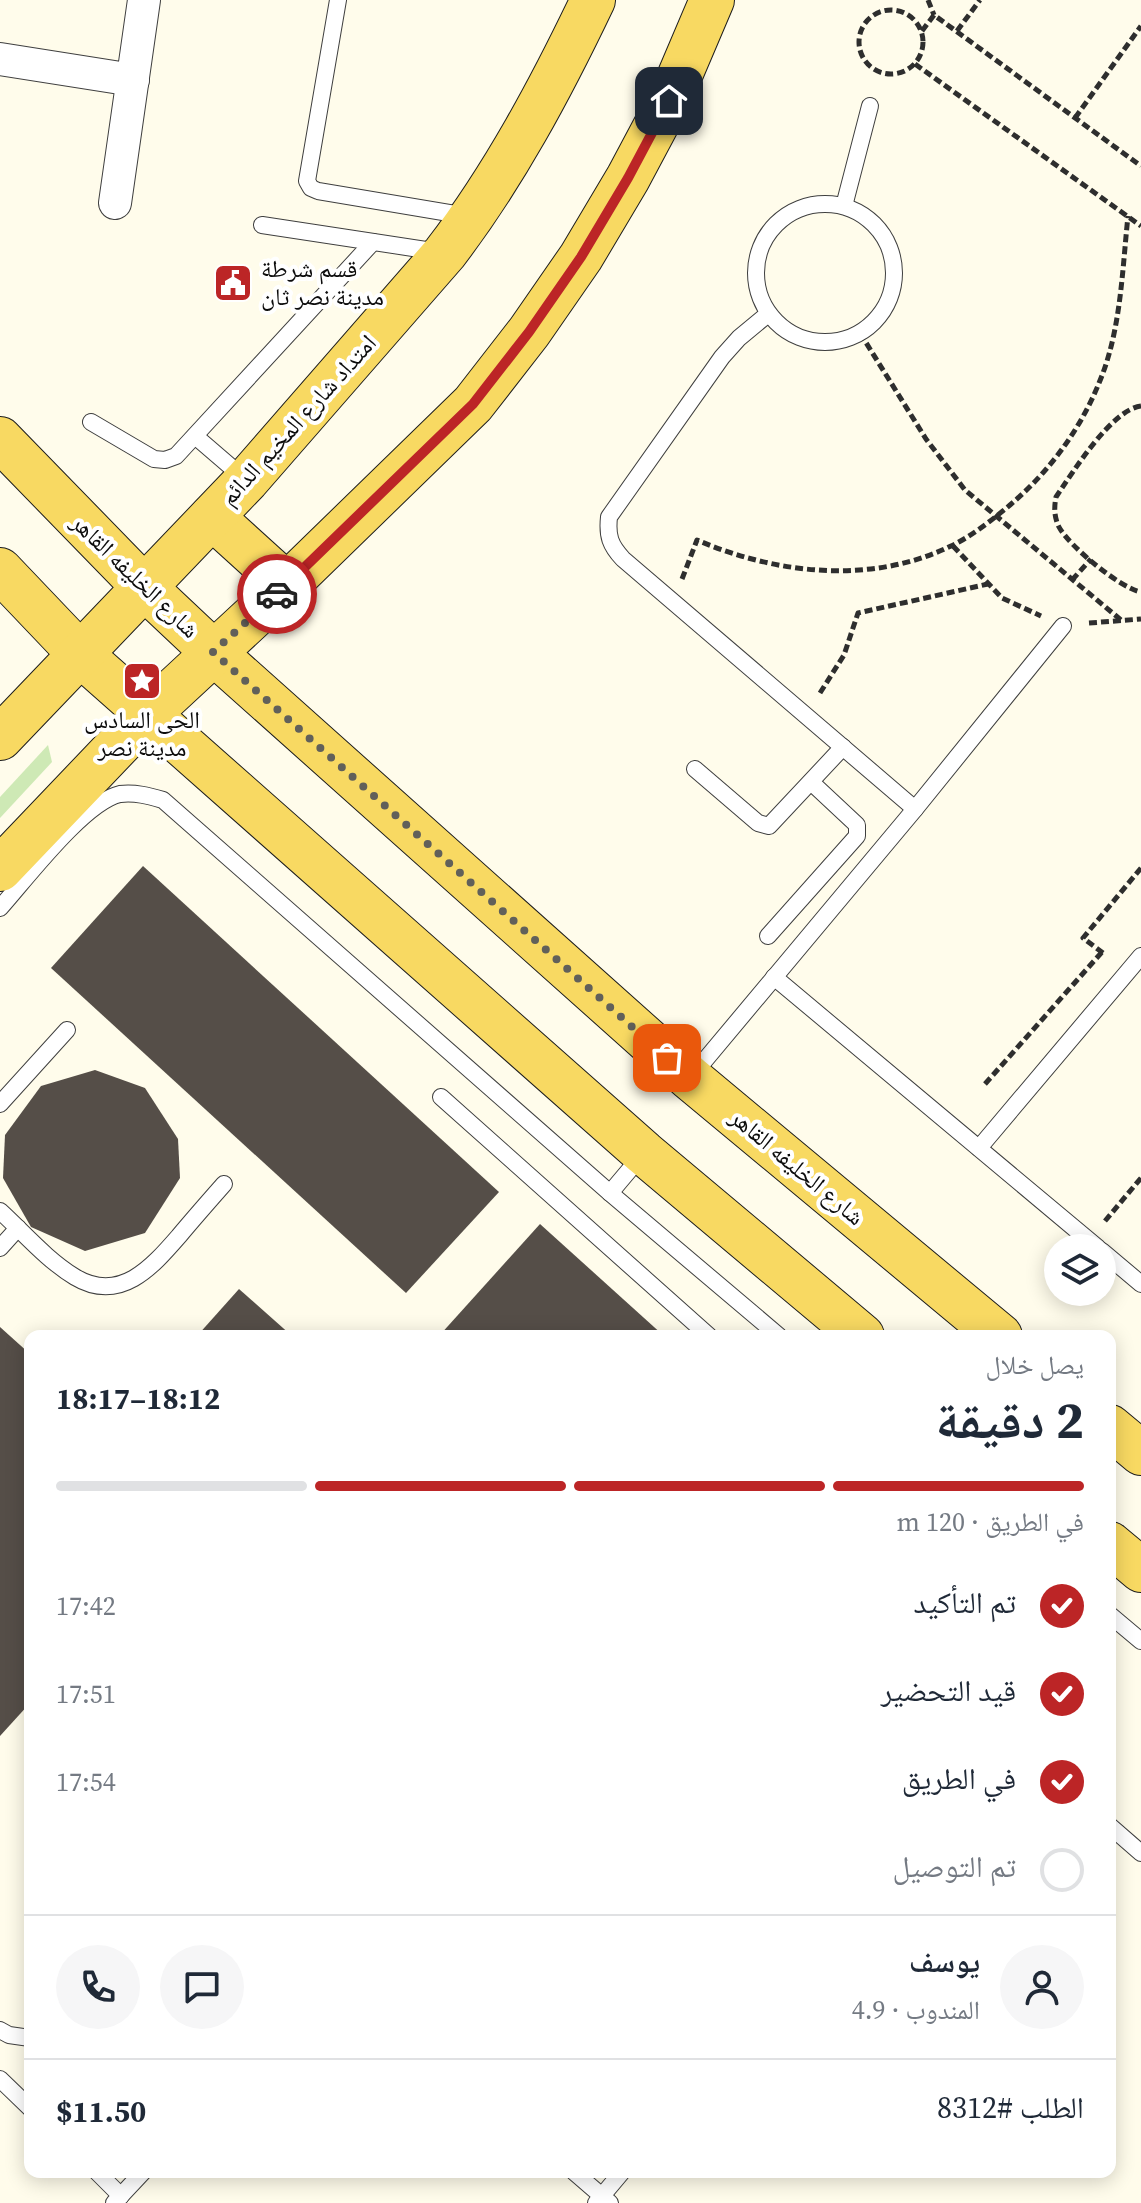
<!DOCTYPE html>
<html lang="ar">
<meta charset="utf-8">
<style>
body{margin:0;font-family:"Source Serif 4","Noto Naskh Arabic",serif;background:#f6f6f7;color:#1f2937;direction:rtl;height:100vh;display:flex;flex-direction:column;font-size:30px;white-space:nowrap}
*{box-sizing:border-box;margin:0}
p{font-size:26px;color:#747a83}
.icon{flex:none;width:44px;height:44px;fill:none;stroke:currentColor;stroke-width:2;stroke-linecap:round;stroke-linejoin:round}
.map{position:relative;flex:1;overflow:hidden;direction:ltr}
.drawer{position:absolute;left:24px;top:1330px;width:1092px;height:848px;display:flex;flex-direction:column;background:#fff;border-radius:16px;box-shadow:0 4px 20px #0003;direction:rtl}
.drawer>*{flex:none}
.controls{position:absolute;left:1044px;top:1234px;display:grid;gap:16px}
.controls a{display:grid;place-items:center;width:72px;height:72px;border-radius:50%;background:#fff;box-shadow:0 4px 20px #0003;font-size:40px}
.pin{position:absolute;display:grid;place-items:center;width:68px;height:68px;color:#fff;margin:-34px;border-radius:16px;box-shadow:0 4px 12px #0006}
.courier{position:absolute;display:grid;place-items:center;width:80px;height:80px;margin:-40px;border:6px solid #bc2526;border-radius:50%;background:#fff;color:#222;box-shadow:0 2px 10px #0007}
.overview em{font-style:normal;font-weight:700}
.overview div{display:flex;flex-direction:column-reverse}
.overview{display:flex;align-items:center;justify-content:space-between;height:136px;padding:0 32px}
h1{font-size:52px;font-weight:700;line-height:60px}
.bar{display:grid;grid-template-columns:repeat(4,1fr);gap:12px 8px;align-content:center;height:96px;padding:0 32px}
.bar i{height:10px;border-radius:6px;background:#e0e1e3}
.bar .current{background:#bc2526}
.bar p{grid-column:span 4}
.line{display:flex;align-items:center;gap:20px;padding:0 32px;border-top:2px solid #e0e1e3}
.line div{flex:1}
.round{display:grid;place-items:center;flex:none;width:84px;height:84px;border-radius:42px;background:#f6f6f7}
ol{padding:0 32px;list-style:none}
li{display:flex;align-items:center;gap:24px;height:88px}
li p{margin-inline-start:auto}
li .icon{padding:8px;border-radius:50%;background:#bc2526;color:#fff;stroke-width:4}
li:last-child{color:#747a83}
li i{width:44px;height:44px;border:4px solid #e0e1e3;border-radius:50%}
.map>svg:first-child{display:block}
.green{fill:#cee9b5}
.building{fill:#554e48}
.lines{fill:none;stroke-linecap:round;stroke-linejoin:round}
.lane-casing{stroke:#3f3f3f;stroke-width:18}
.street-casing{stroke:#3f3f3f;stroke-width:34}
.primary-casing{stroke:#1d1d1d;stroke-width:46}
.path{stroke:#2e2e2e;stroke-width:5;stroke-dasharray:8 4;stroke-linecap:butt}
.lane{stroke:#fff;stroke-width:16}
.street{stroke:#fff;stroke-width:32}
.primary{stroke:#f8d962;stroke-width:44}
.done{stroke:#61605a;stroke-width:8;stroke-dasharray:0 14.4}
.route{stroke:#bc2526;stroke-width:10}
.labels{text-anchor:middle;stroke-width:8;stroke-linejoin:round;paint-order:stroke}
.poi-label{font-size:24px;fill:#0c0c0c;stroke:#fff;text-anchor:start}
.street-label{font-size:24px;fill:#0c0c0c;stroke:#fff}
</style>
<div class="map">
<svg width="1141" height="2203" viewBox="0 0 1141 2203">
<rect width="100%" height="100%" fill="#fffceb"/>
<path class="green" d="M 48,745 L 52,762 L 0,818 L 0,797 Z"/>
<g class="building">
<path d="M 143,866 L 499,1192 L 406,1293 L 51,968 Z"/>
<path d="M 95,1070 L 145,1088 L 178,1139 L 180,1178 L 145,1233 L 85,1251 L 31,1227 L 3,1178 L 5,1135 L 41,1086 Z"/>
<path d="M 540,1224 L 664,1336 L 439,1336 Z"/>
<path d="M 239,1289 L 292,1336 L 197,1336 Z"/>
<path d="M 0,1327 L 30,1354 L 30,1703 L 0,1736 Z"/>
</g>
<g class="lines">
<g class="lane-casing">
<g id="lane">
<path d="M 338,0 L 307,181 L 311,188 L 318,191 L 467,216"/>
<circle cx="825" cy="273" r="69"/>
<path d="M 844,206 L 870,106"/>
<path d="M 262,225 L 439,252"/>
<path d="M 768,314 L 739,338 L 722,357 L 609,517 C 607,536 610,545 623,559 L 915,809"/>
<path d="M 91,422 L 154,459 L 165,460 L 176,456 L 373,242"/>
<path d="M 195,436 L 245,479"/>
<path d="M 695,769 L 758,823 L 769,826 L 843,747"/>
<path d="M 0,908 C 26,879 84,802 120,794 C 135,792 149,796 163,800 L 610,1193 L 779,1336"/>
<path d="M 768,936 L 857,836 L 857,825 L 811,782"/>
<path d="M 774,977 L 1098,1248"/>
<path d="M 690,1078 L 915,809 L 1063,626"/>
<path d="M 441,1097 L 709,1336"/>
<path d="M 0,1104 L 67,1030"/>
<path d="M 979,1148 L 1141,956"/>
<path d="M 610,1193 L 642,1155"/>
<path d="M 0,1211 C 24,1233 47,1260 75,1277 C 120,1304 152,1267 179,1236 C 194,1218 209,1201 224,1184"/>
<path d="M 0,1248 L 18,1228"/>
<path d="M 1102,1251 L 1141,1284"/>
<path d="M 1110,1615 L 1141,1641"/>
<path d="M 1110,1826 L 1141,1853"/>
<path d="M 0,2030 L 9,2035 L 30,2038"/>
<path d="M 0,2079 L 30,2108"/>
<path d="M 97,2172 L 121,2196"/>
<path d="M 574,2172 L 610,2203"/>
<path d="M 114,2203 L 143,2172"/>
<path d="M 596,2203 L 622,2172"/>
</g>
</g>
<g class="street-casing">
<g id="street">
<path d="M 0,59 L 133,80"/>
<path d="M 115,203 L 144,0"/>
</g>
</g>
<g class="primary-casing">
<g id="primary">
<path d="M 0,439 L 144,587 L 213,652 L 690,1078 L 1000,1336"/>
<path d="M 212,517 L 287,585"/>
<path d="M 0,570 L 80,654 L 644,1153 L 862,1336"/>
<path d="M 0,738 L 247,480 L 445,253 C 504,176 551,88 593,0"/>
<path d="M 0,869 L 148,714 L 287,585 L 473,404 L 529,332 L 581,257 L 628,178 L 669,101 L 712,0"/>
<path d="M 1110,1427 L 1141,1453"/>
<path d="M 1110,1544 L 1141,1570"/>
</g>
</g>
<g class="path">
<path d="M 928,0 L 934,15"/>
<circle cx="891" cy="42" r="32"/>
<path d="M 922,31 L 934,15 L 1141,166"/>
<path d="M 957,31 L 980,0"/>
<path d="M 915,64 L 1141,226"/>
<path d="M 1075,118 L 1141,26"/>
<path d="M 860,333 L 926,439 L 965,490 L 1121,620"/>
<path d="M 1141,406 C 1111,410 1073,472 1056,497 C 1054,507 1054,517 1059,527 C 1069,546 1120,588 1141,592"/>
<path d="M 953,546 L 1002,598 L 1041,616"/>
<path d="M 682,579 L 697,540 C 776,574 871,585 951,546 C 972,536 992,520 1010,505 C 1049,472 1080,430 1099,383 C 1121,331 1122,272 1128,216"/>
<path d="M 1072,580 L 1091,559"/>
<path d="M 1089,623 L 1141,619"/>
<path d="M 820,693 L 844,655 L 858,613 L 988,584"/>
<path d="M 1103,953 L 1083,938 L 1141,868"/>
<path d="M 985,1084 L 1102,952"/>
<path d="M 1105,1221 L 1141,1178"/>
</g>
<use href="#lane" class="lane"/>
<use href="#street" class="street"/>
<use href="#primary" class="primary"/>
</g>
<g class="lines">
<path class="done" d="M 277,594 L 213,652 L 667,1058"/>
<path class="route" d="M 277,594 L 473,404 L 529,332 L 581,257 L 628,178 L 669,101"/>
</g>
<defs>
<g id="civic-square" transform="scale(2)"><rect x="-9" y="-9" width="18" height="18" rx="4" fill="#bc2526" stroke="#fff"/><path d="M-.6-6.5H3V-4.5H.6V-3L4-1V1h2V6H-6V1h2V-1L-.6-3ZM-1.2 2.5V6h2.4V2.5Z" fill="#fff"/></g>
<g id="sight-square" transform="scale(2)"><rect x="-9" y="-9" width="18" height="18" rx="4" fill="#bc2526" stroke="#fff"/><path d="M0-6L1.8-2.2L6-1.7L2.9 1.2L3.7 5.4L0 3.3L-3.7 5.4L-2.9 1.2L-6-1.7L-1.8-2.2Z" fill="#fff"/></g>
</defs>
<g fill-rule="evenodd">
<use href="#civic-square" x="233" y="283"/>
<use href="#sight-square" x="142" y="681"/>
</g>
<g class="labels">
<g class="poi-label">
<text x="261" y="277">قسم شرطة<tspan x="261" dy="28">مدينة نصر ثان</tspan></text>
<text x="142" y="728" text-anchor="middle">الحى السادس<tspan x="142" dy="28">مدينة نصر</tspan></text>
</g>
<g class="street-label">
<text transform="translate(298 420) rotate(-48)" y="8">امتداد شارع المخيم الدائم</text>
<text transform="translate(135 576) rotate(44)" y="8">شارع الخليفه القاهر</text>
<text transform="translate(797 1167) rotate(40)" y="8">شارع الخليفه القاهر</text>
</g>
</g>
</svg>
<div class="controls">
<a><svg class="icon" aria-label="layers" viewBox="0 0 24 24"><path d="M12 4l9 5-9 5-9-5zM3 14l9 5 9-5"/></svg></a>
</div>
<div class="pin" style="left:667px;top:1058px;background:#ea580c"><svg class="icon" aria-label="bag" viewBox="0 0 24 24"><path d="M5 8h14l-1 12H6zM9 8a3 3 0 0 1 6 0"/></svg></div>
<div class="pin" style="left:669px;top:101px;background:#1f2937"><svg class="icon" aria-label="home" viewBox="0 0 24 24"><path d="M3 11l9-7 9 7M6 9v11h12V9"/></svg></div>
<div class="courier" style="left:277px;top:594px"><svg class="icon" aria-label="car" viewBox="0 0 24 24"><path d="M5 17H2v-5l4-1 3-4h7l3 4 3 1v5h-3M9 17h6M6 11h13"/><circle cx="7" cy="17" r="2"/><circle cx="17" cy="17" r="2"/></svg></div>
<section class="drawer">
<div class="overview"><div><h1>2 دقيقة</h1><p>يصل خلال</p></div><em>18:12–18:17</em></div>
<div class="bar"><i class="current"></i><i class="current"></i><i class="current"></i><i></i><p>في الطريق · 120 m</p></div>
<ol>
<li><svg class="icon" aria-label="check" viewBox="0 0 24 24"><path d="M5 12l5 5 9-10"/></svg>تم التأكيد<p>17:42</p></li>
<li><svg class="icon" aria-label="check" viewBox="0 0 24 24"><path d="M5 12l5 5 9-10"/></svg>قيد التحضير<p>17:51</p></li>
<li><svg class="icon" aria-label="check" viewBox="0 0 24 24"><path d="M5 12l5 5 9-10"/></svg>في الطريق<p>17:54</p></li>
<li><i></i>تم التوصيل</li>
</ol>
<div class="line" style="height:144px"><a class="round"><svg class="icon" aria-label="person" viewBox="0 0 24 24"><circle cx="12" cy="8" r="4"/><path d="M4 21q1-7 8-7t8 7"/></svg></a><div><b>يوسف</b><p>المندوب · 4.9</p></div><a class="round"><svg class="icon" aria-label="chat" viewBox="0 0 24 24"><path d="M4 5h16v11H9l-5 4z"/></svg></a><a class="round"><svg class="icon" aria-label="phone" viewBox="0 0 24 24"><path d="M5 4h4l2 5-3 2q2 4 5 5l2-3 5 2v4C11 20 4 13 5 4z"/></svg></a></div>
<div class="line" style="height:104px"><div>الطلب #8312</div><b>$11.50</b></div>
</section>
</div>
